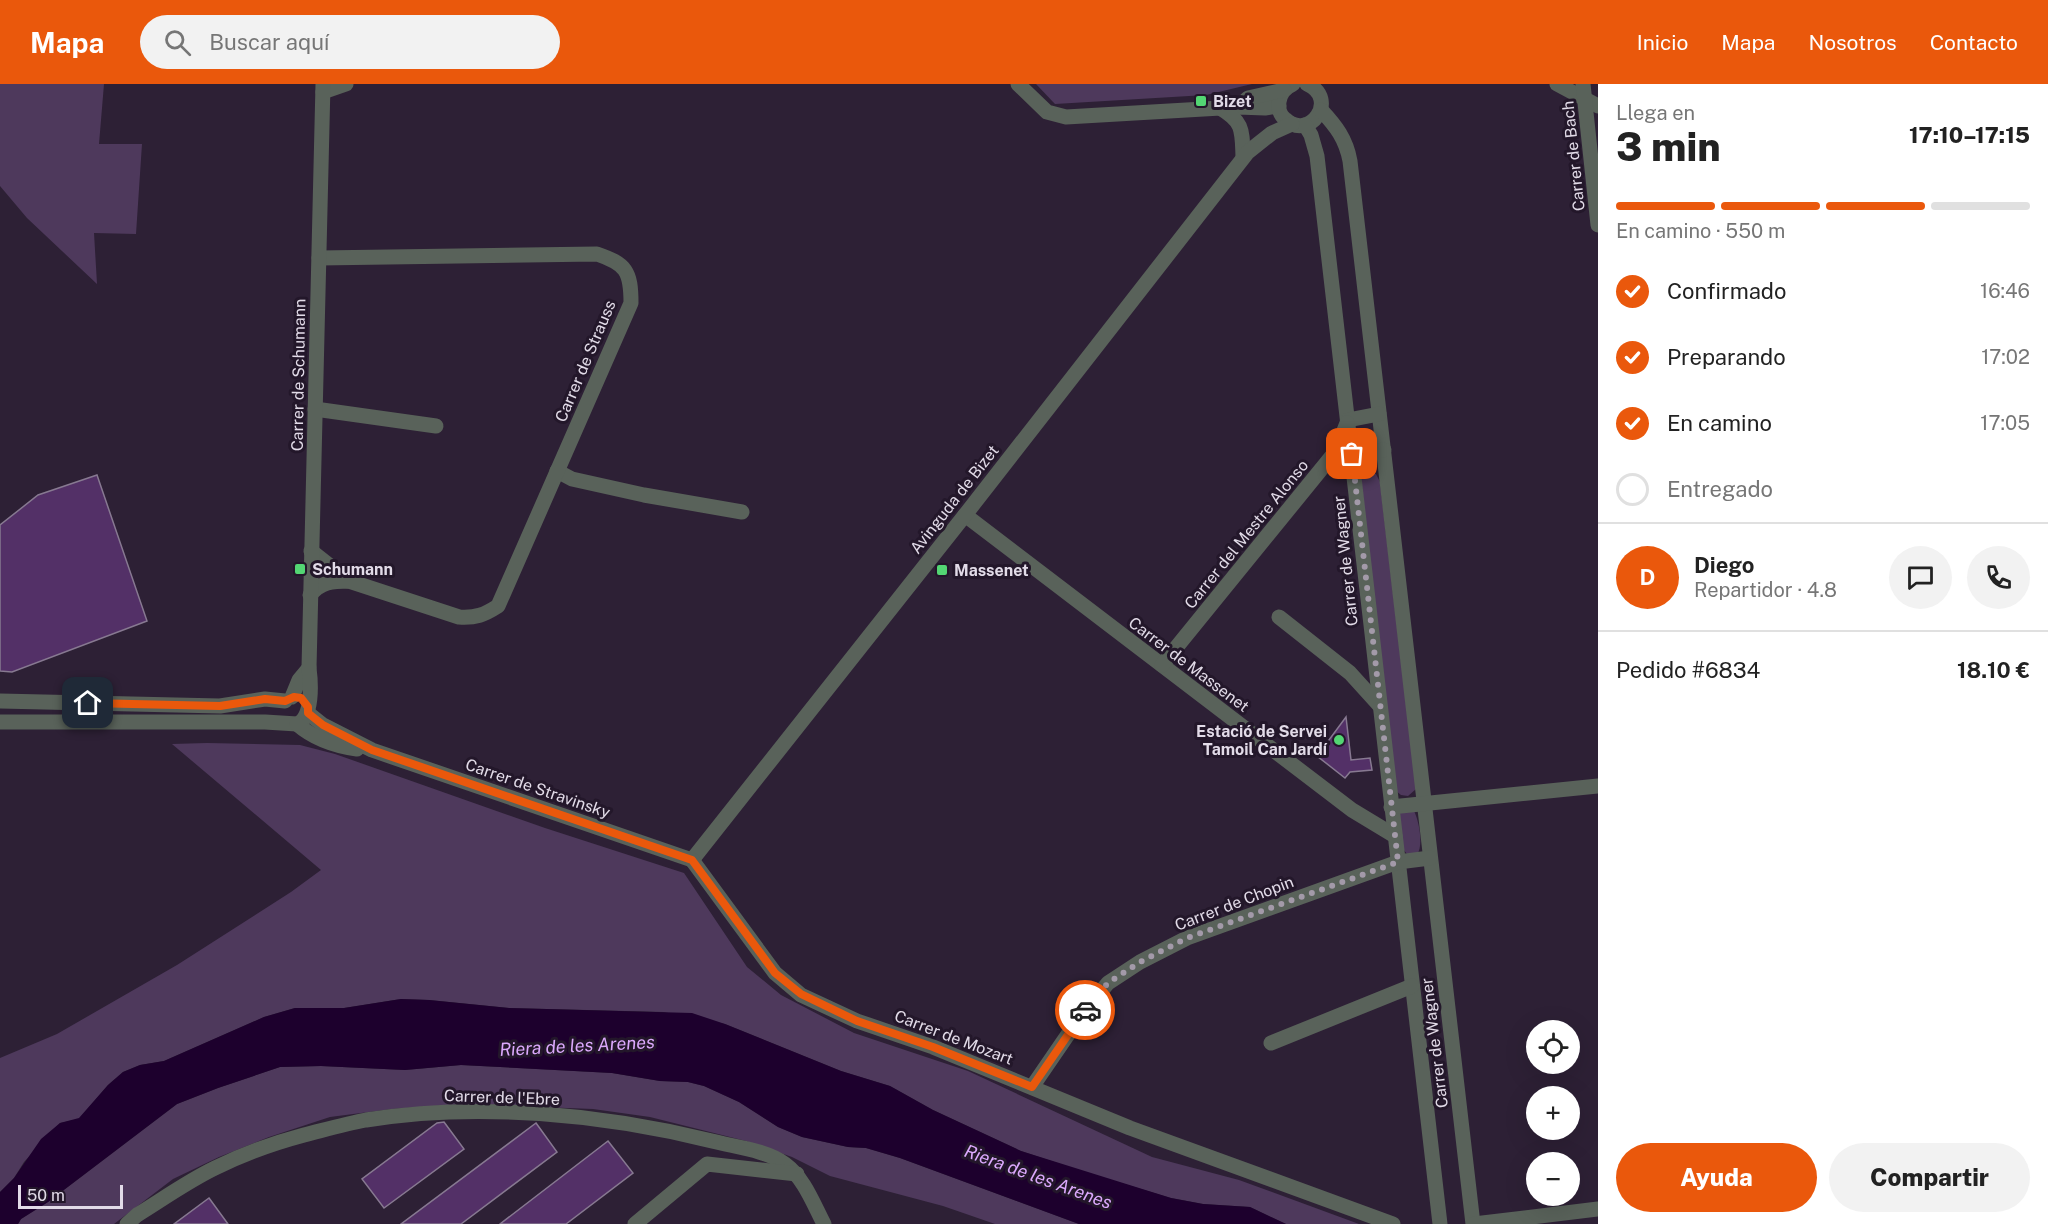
<!DOCTYPE html>
<html lang="es">
<meta charset="utf-8">
<style>
body{margin:0;font-family:"Public Sans",sans-serif;background:#f2f2f2;color:#222;height:100vh;display:flex;flex-direction:column;font-size:22px;white-space:nowrap}
*{box-sizing:border-box;margin:0}
p{font-size:20px;color:#767676}
.icon{flex:none;width:33px;height:33px;fill:none;stroke:currentColor;stroke-width:2;stroke-linecap:round;stroke-linejoin:round}
.map{position:relative;flex:1;overflow:hidden}
.side{display:flex;flex-direction:column;background:#fff;width:450px}
.side>*{flex:none}
.controls{position:absolute;left:1526px;top:936px;display:grid;gap:12px}
.controls a{display:grid;place-items:center;width:54px;height:54px;border-radius:50%;background:#fff;box-shadow:0 6px 24px #0002;font-size:30px}
.scale{position:absolute;left:18px;bottom:15px;width:105px;box-sizing:border-box;padding-left:6px;border:3px solid #e2dbe8;border-top:0;font-size:16px;line-height:21px;white-space:nowrap;color:#e2dbe8;-webkit-text-stroke:4px #23172a;paint-order:stroke}
.pin{position:absolute;display:grid;place-items:center;width:51px;height:51px;color:#fff;margin:-26px;border-radius:12px;box-shadow:0 3px 9px #0006}
.courier{position:absolute;display:grid;place-items:center;width:60px;height:60px;margin:-30px;border:4px solid #ea580c;border-radius:50%;background:#fff;color:#222;box-shadow:0 2px 8px #0007}
.overview em{font-style:normal;font-weight:800}
.overview div{display:flex;flex-direction:column-reverse}
.overview{display:flex;align-items:center;justify-content:space-between;height:102px;padding:0 18px}
h1{font-size:39px;font-weight:800;line-height:45px}
.bar{display:grid;grid-template-columns:repeat(4,1fr);gap:9px 6px;align-content:center;height:72px;padding:0 18px}
.bar i{height:8px;border-radius:4px;background:#e0e0e0}
.bar .active{background:#ea580c}
.bar p{grid-column:span 4}
.line{display:flex;align-items:center;gap:15px;padding:0 18px;border-top:2px solid #e0e0e0}
.line div{flex:1}
.round{display:grid;place-items:center;flex:none;width:63px;height:63px;border-radius:32px;background:#f2f2f2}
ol{padding:0 18px;list-style:none}
li{display:flex;align-items:center;gap:18px;height:66px}
li p{margin-inline-start:auto}
li .icon{padding:6px;border-radius:50%;background:#ea580c;color:#fff;stroke-width:4}
li:last-child{color:#767676}
li i{width:33px;height:33px;border:3px solid #e0e0e0;border-radius:50%}
.button{display:flex;gap:12px;margin-top:auto;padding:12px 18px}
.button a{flex:1;height:69px;border-radius:36px;background:#ea580c;color:#fff;font-size:24px;font-weight:800;line-height:69px;text-align:center}
.button a+a{background:#f2f2f2;color:#222}
header{display:flex;align-items:center;gap:36px;box-sizing:border-box;height:84px;padding:0 30px;background:#ea580c;color:#fff}
header strong{font-size:28px}
nav{display:flex;gap:33px;margin-inline-start:auto;font-size:21px}
.search{width:420px;height:54px;background:#f2f2f2;display:flex;align-items:center;gap:15px;box-sizing:border-box;padding:0 21px;border-radius:33px;color:#767676;font-size:22px}
main{display:flex;flex:1;min-height:0}
.map>svg:first-child{display:block}
.green{fill:#4e395c}
.water{fill:#1d002d}
.building{fill:#533067;stroke:#877991;stroke-width:1.5}
.lines{fill:none;stroke-linecap:round;stroke-linejoin:round}
.minor{stroke:#59625a;stroke-width:15}
.done{stroke:#a39aa9;stroke-width:6;stroke-dasharray:0 10.8}
.route{stroke:#ea580c;stroke-width:8}
.poi-dot{fill:#53d673;stroke:#23172a;stroke-width:2}
.labels{text-anchor:middle;stroke-width:6;stroke-linejoin:round;paint-order:stroke}
.poi-label{font-size:16px;font-weight:bold;fill:#e2dbe8;stroke:#23172a;text-anchor:start}
.street-label{font-size:16px;fill:#e2dbe8;stroke:#23172a}
.water-label{font-size:18px;font-style:italic;fill:#dca9fd;stroke:#23172a}
</style>
<header>
<strong>Mapa</strong>
<div class="search"><svg class="icon" aria-label="search" viewBox="0 0 24 24"><circle cx="10" cy="10" r="6"/><path d="M15 15l6 6"/></svg>Buscar aquí</div>
<nav><a>Inicio</a><a>Mapa</a><a>Nosotros</a><a>Contacto</a></nav>
</header>
<main>
<div class="map">
<svg width="1598" height="1140" viewBox="0 0 1598 1140">
<rect width="100%" height="100%" fill="#2d2035"/>
<g class="green">
<path d="M 0,0 L 104,0 L 99,60 L 142,60 L 136,150 L 94,149 L 97,200 L 27,134 L 0,102 Z"/>
<path d="M 1036,0 L 1252,0 L 1206,11 L 1055,20 Z"/>
<path d="M 1369,389 L 1376,390 L 1380,398 L 1416,705 L 1408,712 L 1401,711 L 1396,707 L 1361,394 Z"/>
<path d="M 207,659 L 300,661 L 335,670 L 545,744 L 684,789 L 747,883 L 781,911 L 854,949 L 968,987 L 1152,1073 L 1239,1096 L 1359,1140 L 1286,1140 L 1250,1123 L 1203,1120 L 1171,1114 L 1084,1088 L 1021,1067 L 933,1026 L 890,1002 L 841,987 L 725,940 L 663,928 L 509,924 L 429,916 L 401,915 L 344,924 L 295,924 L 264,933 L 164,977 L 140,981 L 123,988 L 108,1001 L 79,1035 L 60,1039 L 24,1078 L 14,1094 L 0,1108 L 0,974 L 57,950 L 177,881 L 291,808 L 321,786 L 172,660 Z"/>
<path d="M 1414,727 C 1419,737 1423,759 1418,769 L 1407,770 L 1403,765 L 1399,730 L 1401,728 Z"/>
<path d="M 461,981 L 612,989 L 660,997 L 688,998 L 704,1002 L 739,1018 L 778,1043 L 802,1053 L 848,1063 L 866,1064 L 900,1074 L 1079,1140 L 995,1140 L 943,1122 L 830,1092 L 792,1073 L 746,1057 L 650,1033 L 593,1025 L 462,1020 L 392,1025 L 330,1033 L 269,1053 L 219,1073 L 173,1095 L 114,1140 L 18,1140 L 21,1135 L 48,1118 L 177,1020 L 218,1004 L 280,983 L 321,982 L 405,986 Z"/>
</g>
<path class="water" d="M 401,915 L 429,916 L 509,924 L 692,929 L 725,940 L 841,987 L 890,1002 L 933,1026 L 1021,1067 L 1171,1114 L 1203,1120 L 1250,1123 L 1286,1140 L 1079,1140 L 900,1074 L 866,1064 L 848,1063 L 802,1053 L 778,1043 L 739,1018 L 704,1002 L 688,998 L 660,997 L 612,989 L 461,981 L 405,986 L 321,982 L 280,983 L 218,1004 L 177,1020 L 48,1118 L 21,1135 L 18,1140 L 0,1140 L 0,1108 L 14,1094 L 41,1055 L 60,1039 L 79,1034 L 108,1001 L 123,988 L 140,981 L 164,977 L 264,933 L 295,924 L 344,924 Z"/>
<g class="building">
<path d="M 97,391 L 147,537 L 12,588 L 0,587 L 0,441 L 38,411 Z"/>
<path d="M 1346,633 L 1351,676 L 1370,674 L 1372,686 L 1350,688 L 1345,694 L 1317,672 Z"/>
<path d="M 444,1038 L 464,1065 L 384,1124 L 362,1095 L 437,1039 Z"/>
<path d="M 536,1039 L 557,1068 L 461,1140 L 401,1140 Z"/>
<path d="M 608,1057 L 633,1089 L 566,1140 L 500,1140 Z"/>
<path d="M 209,1114 L 228,1140 L 174,1140 Z"/>
</g>
<g class="lines">
<g class="minor">
<path d="M 1018,0 L 1047,28 L 1066,33 L 1238,23 L 1265,24 L 1279,22"/>
<path d="M 1293,0 C 1286,3 1280,9 1279,18 C 1278,24 1280,31 1285,35 C 1309,58 1340,15 1307,0"/>
<path d="M 1557,0 L 1598,22"/>
<path d="M 1583,0 L 1598,141"/>
<path d="M 323,8 L 346,0"/>
<path d="M 1238,23 L 1248,14 L 1284,6"/>
<path d="M 1220,24 C 1244,38 1242,47 1243,73"/>
<path d="M 1321,26 C 1336,42 1346,55 1350,77 L 1473,1140"/>
<path d="M 1305,41 L 1311,51 L 1317,72 L 1440,1140"/>
<path d="M 315,325 L 436,342"/>
<path d="M 1348,336 L 1379,330"/>
<path d="M 1352,370 L 1384,366"/>
<path d="M 557,387 L 572,395 L 644,411 L 742,428"/>
<path d="M 965,431 L 1352,726 L 1395,752"/>
<path d="M 311,467 L 349,497"/>
<path d="M 310,511 C 321,498 332,497 349,497 L 459,533 C 476,534 484,531 498,522 L 631,219 C 631,187 626,180 597,170 L 319,174"/>
<path d="M 1279,533 L 1350,589 L 1379,621"/>
<path d="M 1162,581 L 1336,367 L 1347,339"/>
<path d="M 292,613 L 299,596 L 309,584"/>
<path d="M 0,617 L 220,622 L 265,615 L 285,617"/>
<path d="M 308,629 L 323,641 L 372,666 L 692,776"/>
<path d="M 0,638 L 265,638 L 297,640 C 313,634 311,599 309,584 L 323,0"/>
<path d="M 297,640 C 313,654 336,662 357,665"/>
<path d="M 1391,723 L 1598,702"/>
<path d="M 692,776 L 965,431 L 1248,68 L 1272,49 L 1292,40"/>
<path d="M 692,776 L 775,889 L 801,911 L 857,937 L 933,963 L 1130,1044 L 1393,1140"/>
<path d="M 1271,959 L 1412,902"/>
<path d="M 1032,1003 L 1082,930 L 1108,899 L 1140,878 L 1187,854 L 1398,778 L 1430,774"/>
<path d="M 127,1140 L 137,1131 C 163,1115 188,1097 215,1084 C 243,1070 274,1059 304,1051 C 324,1046 345,1040 366,1036 C 477,1018 603,1030 712,1057 C 735,1063 766,1066 785,1080 C 804,1094 813,1119 824,1140"/>
<path d="M 635,1140 L 707,1080 L 797,1090"/>
<path d="M 1474,1140 L 1598,1125"/>
</g>
</g>
<g class="lines">
<path class="done" d="M 1085,926 L 1108,899 L 1140,878 L 1187,854 L 1398,778 L 1352,370"/>
<path class="route" d="M 88,619 L 220,622 L 265,615 L 285,617 L 294,613 L 301,614 L 308,623 L 308,629 L 323,641 L 372,666 L 692,776 L 775,889 L 801,910 L 857,937 L 933,963 L 1032,1003 L 1085,926"/>
</g>
<g class="poi-dot">
<rect x="1195" y="11" width="12" height="12" rx="3"/>
<rect x="294" y="479" width="12" height="12" rx="3"/>
<rect x="936" y="480" width="12" height="12" rx="3"/>
<circle cx="1339" cy="656" r="6"/>
</g>
<g class="labels">
<g class="poi-label">
<text x="1213" y="23">Bizet</text>
<text x="312" y="491">Schumann</text>
<text x="954" y="492">Massenet</text>
<text x="1327" y="653" text-anchor="end">Estació de Servei<tspan x="1327" dy="18">Tamoil Can Jardí</tspan></text>
</g>
<g class="street-label">
<text transform="translate(1573 72) rotate(-96)" y="6">Carrer de Bach</text>
<text transform="translate(585 277) rotate(-67)" y="6">Carrer de Strauss</text>
<text transform="translate(298 291) rotate(-89)" y="6">Carrer de Schumann</text>
<text transform="translate(954 415) rotate(-52)" y="6">Avinguda de Bizet</text>
<text transform="translate(1246 450) rotate(-51)" y="6">Carrer del Mestre Alonso</text>
<text transform="translate(1345 477) rotate(-96)" y="6">Carrer de Wagner</text>
<text transform="translate(1189 580) rotate(37)" y="6">Carrer de Massenet</text>
<text transform="translate(538 704) rotate(19)" y="6">Carrer de Stravinsky</text>
<text transform="translate(1234 819) rotate(-21)" y="6">Carrer de Chopin</text>
<text transform="translate(954 953) rotate(21)" y="6">Carrer de Mozart</text>
<text transform="translate(1434 959) rotate(-97)" y="6">Carrer de Wagner</text>
<text transform="translate(502 1013) rotate(2)" y="6">Carrer de l'Ebre</text>
</g>
<g class="water-label">
<text transform="translate(577 962) rotate(-3)" y="6">Riera de les Arenes</text>
<text transform="translate(1038 1093) rotate(20)" y="6">Riera de les Arenes</text>
</g>
</g>
</svg>
<div class="controls">
<a><svg class="icon" aria-label="locate" viewBox="0 0 24 24"><circle cx="12" cy="12" r="6"/><path d="M12 2v4M12 18v4M2 12h4M18 12h4"/></svg></a>
<a>+</a>
<a>−</a>
</div>
<div class="scale">50 m</div>
<div class="pin" style="left:1352px;top:370px;background:#ea580c"><svg class="icon" aria-label="bag" viewBox="0 0 24 24"><path d="M5 8h14l-1 12H6zM9 8a3 3 0 0 1 6 0"/></svg></div>
<div class="pin" style="left:88px;top:619px;background:#1f2937"><svg class="icon" aria-label="home" viewBox="0 0 24 24"><path d="M3 11l9-7 9 7M6 9v11h12V9"/></svg></div>
<div class="courier" style="left:1085px;top:926px"><svg class="icon" aria-label="car" viewBox="0 0 24 24"><path d="M5 17H2v-5l4-1 3-4h7l3 4 3 1v5h-3M9 17h6M6 11h13"/><circle cx="7" cy="17" r="2"/><circle cx="17" cy="17" r="2"/></svg></div>
</div>
<section class="side">
<div class="overview"><div><h1>3 min</h1><p>Llega en</p></div><em>17:10–17:15</em></div>
<div class="bar"><i class="active"></i><i class="active"></i><i class="active"></i><i></i><p>En camino · 550 m</p></div>
<ol>
<li><svg class="icon" aria-label="check" viewBox="0 0 24 24"><path d="M5 12l5 5 9-10"/></svg>Confirmado<p>16:46</p></li>
<li><svg class="icon" aria-label="check" viewBox="0 0 24 24"><path d="M5 12l5 5 9-10"/></svg>Preparando<p>17:02</p></li>
<li><svg class="icon" aria-label="check" viewBox="0 0 24 24"><path d="M5 12l5 5 9-10"/></svg>En camino<p>17:05</p></li>
<li><i></i>Entregado</li>
</ol>
<div class="line" style="height:108px"><b class="round" style="background:#ea580c;color:#fff">D</b><div><b>Diego</b><p>Repartidor · 4.8</p></div><a class="round"><svg class="icon" aria-label="chat" viewBox="0 0 24 24"><path d="M4 5h16v11H9l-5 4z"/></svg></a><a class="round"><svg class="icon" aria-label="phone" viewBox="0 0 24 24"><path d="M5 4h4l2 5-3 2q2 4 5 5l2-3 5 2v4C11 20 4 13 5 4z"/></svg></a></div>
<div class="line" style="height:78px"><div>Pedido #6834</div><b>18.10 €</b></div>
<div class="button"><a>Ayuda</a><a>Compartir</a></div>
</section>
</main>
